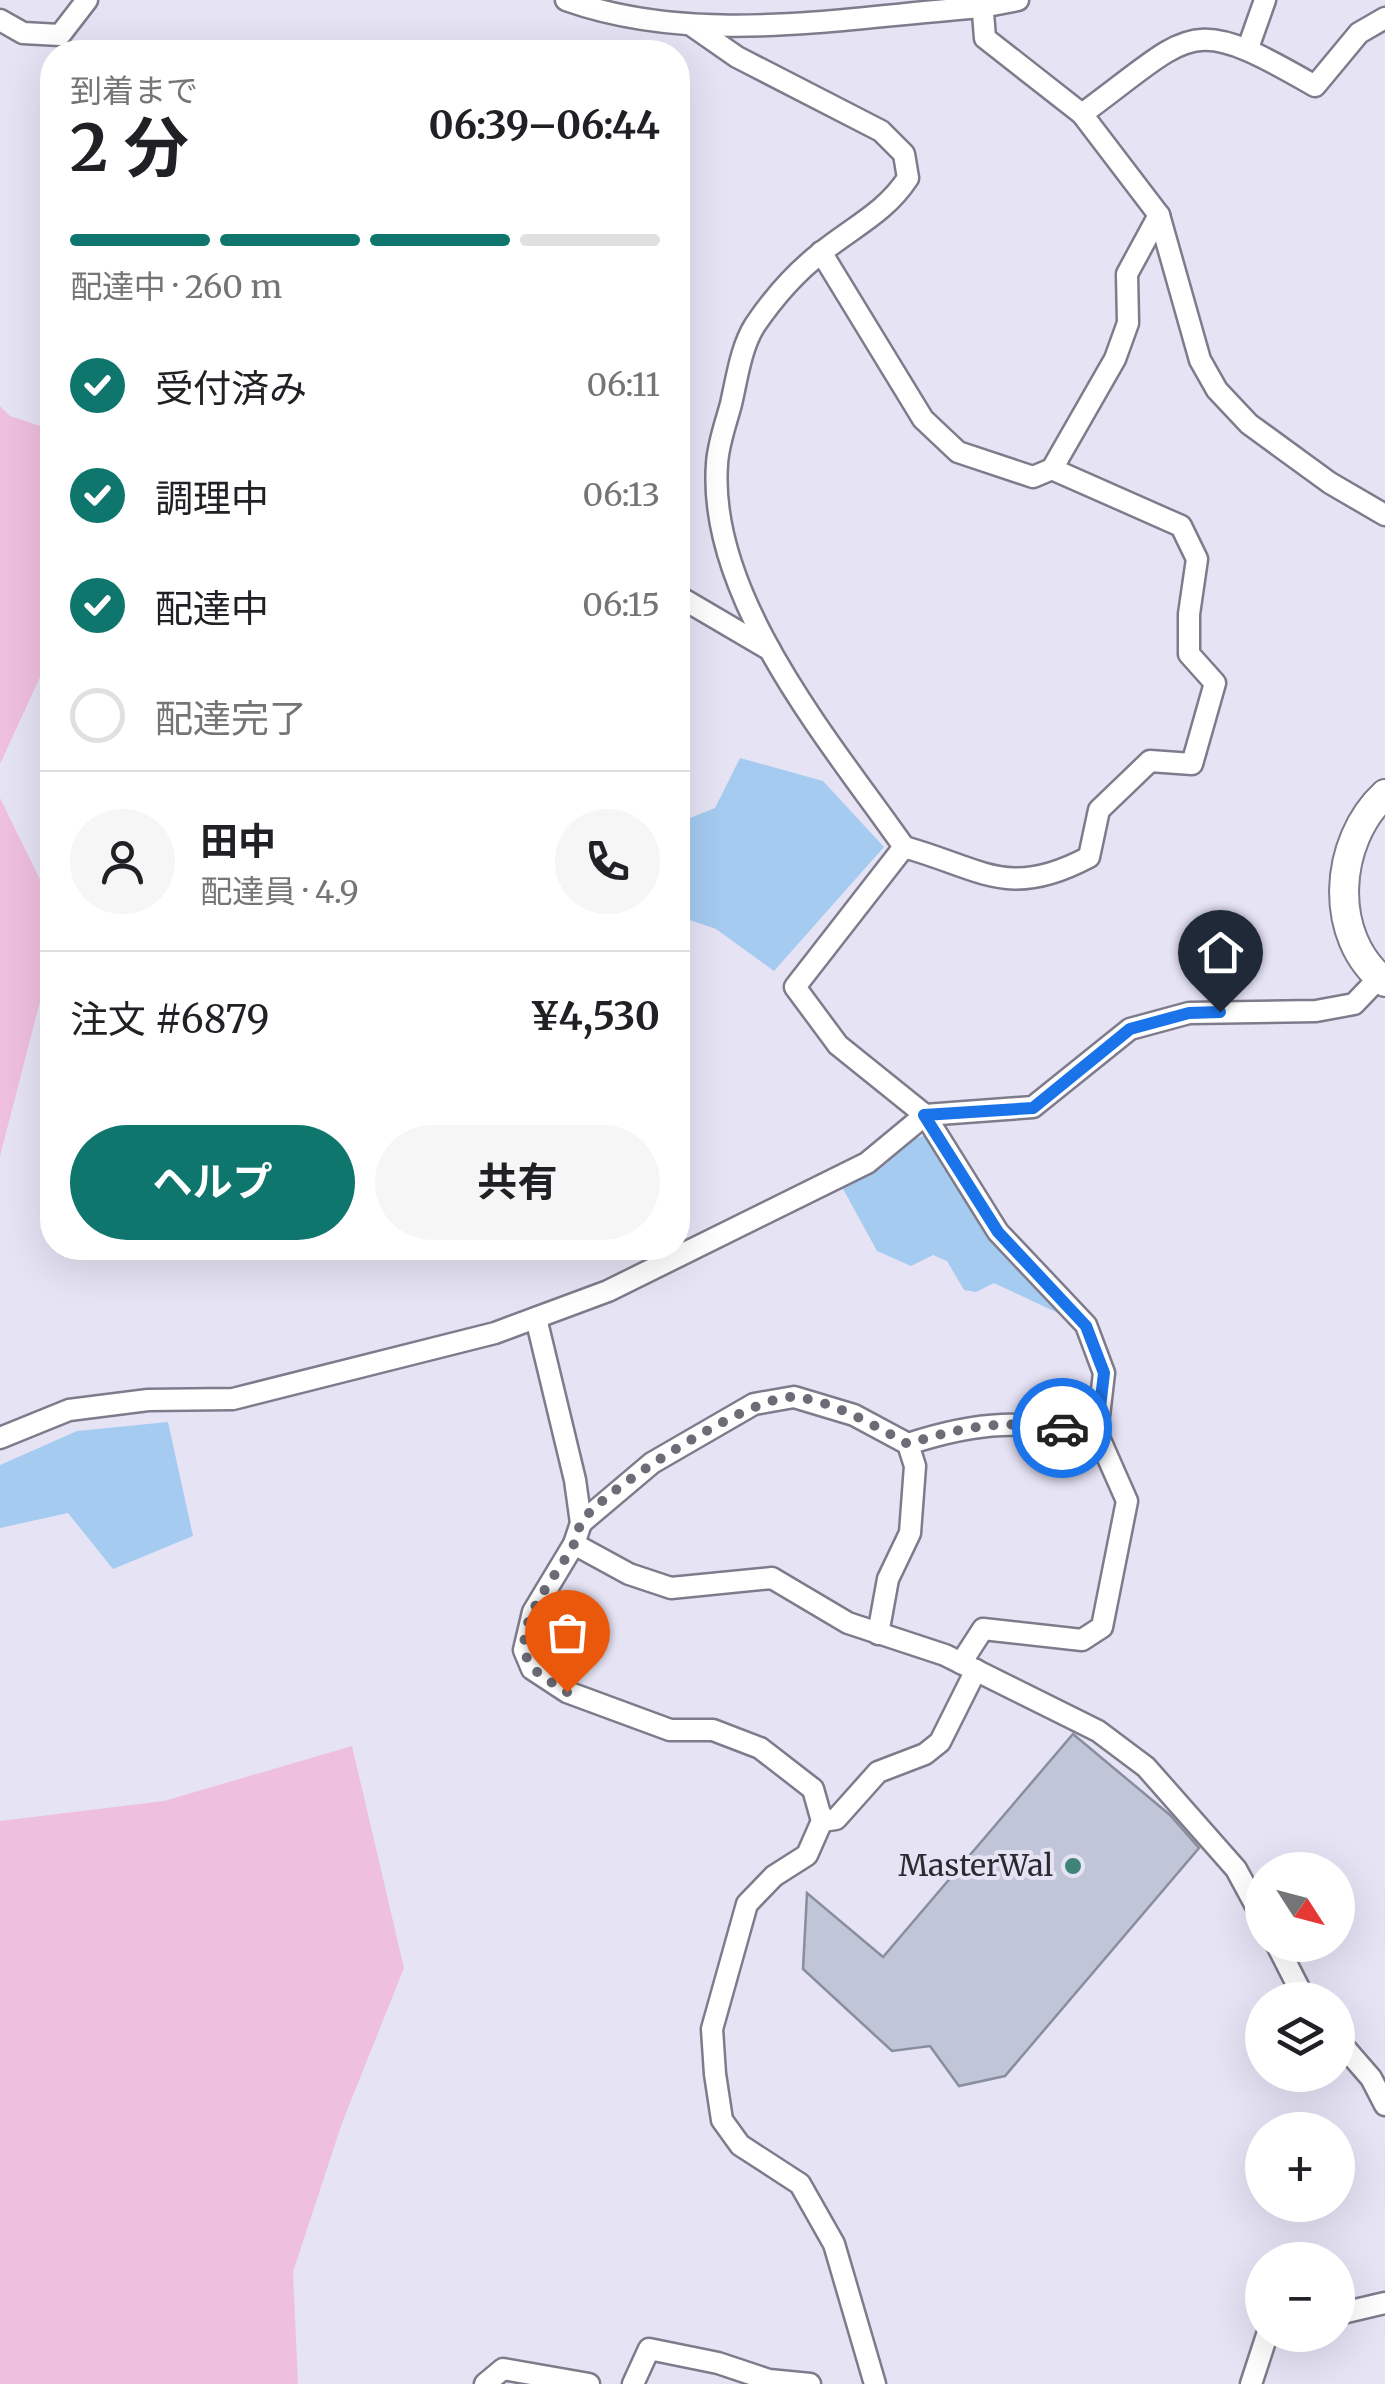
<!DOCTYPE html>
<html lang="ja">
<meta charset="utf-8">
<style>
body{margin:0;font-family:Merriweather,"Noto Sans JP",serif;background:#f6f6f6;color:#202124;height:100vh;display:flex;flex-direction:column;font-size:38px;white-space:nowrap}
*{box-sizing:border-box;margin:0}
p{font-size:32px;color:#757577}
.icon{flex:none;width:55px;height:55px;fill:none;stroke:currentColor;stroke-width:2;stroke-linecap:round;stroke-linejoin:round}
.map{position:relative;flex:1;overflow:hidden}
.panel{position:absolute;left:40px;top:40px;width:650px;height:1220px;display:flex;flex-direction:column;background:#fff;border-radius:40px;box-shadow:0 10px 40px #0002}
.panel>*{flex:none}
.needle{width:65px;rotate:126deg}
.buttons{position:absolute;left:1245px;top:1852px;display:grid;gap:20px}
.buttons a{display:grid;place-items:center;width:110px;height:110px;border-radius:50%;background:#fff;box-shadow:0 10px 40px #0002;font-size:50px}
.pin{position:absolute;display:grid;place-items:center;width:85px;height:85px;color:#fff;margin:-102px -42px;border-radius:50% 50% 50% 0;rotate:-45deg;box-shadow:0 0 10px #0007}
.pin .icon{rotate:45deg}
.courier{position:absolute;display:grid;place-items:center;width:100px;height:100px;margin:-50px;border:8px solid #1a73e8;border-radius:50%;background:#fff;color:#222;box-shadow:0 2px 12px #0007}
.head em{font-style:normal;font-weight:700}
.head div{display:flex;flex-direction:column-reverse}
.head{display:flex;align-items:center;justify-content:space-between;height:170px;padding:0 30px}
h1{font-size:65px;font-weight:700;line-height:75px}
.bar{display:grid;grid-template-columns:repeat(4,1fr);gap:15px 10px;align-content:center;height:120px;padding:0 30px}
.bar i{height:12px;border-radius:8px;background:#e0e0e0}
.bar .active{background:#0f766e}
.bar p{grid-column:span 4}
.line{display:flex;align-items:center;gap:25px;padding:0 30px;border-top:2px solid #e0e0e0}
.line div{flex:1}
.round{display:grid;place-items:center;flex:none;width:105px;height:105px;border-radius:52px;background:#f6f6f6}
ol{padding:0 30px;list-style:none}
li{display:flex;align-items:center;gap:30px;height:110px}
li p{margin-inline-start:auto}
li .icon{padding:10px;border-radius:50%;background:#0f766e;color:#fff;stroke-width:4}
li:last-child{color:#757577}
li i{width:55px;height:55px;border:5px solid #e0e0e0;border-radius:50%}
.cta{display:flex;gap:20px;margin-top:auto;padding:20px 30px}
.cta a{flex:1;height:115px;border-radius:60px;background:#0f766e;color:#fff;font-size:40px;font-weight:700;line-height:115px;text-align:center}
.cta a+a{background:#f6f6f6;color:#202124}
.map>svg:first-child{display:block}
.green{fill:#efbfde}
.water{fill:#a5cbf1}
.building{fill:#c0c5d7;stroke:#898e9e;stroke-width:2.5}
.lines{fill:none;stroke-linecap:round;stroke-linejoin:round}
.street-casing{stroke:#7e7b8b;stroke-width:25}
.secondary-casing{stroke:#7e7b8b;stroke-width:32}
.street{stroke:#fff;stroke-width:20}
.secondary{stroke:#fff;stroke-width:28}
.done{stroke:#6c6b76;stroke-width:10;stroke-dasharray:0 18}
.route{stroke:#1a73e8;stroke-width:12}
.poi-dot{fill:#408479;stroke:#e6e3f5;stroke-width:4}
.labels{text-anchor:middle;stroke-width:8;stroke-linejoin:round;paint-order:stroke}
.poi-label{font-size:30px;fill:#2b2a31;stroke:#e6e3f5;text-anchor:end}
</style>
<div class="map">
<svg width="1385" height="2384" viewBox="0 0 1385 2384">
<rect width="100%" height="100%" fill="#e6e3f5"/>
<g class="green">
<path d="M 0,406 L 10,416 L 52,430 L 52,668 L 40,677 L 0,764 Z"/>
<path d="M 0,798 L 52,904 L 52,955 L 0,1156 Z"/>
<path d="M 352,1746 L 404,1968 L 342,2123 L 293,2272 L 298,2384 L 0,2384 L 0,1821 L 164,1801 Z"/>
</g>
<g class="water">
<path d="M 740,758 L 823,781 L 884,847 L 774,971 L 716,929 L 678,916 L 678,823 L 715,808 Z"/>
<path d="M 926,1135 L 978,1213 L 1057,1300 L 1060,1314 L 994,1283 L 976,1292 L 964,1290 L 947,1261 L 933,1255 L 911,1266 L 877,1251 L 842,1187 L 886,1164 L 911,1140 Z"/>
<path d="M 168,1422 L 193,1536 L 113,1569 L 68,1513 L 0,1528 L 0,1465 L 77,1431 Z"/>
</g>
<path class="building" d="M 1073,1734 L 1170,1815 L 1199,1848 L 1005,2076 L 959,2086 L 930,2046 L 892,2051 L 803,1969 L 807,1893 L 883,1957 Z"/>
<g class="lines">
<g class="street-casing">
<g id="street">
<path d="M 566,0 C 698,47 846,17 982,7 L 1018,0"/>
<path d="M 982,0 L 985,38 L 1082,114 L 1159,215 L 1200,360 L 1217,390 L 1249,424 L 1330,483 L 1385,515"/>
<path d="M 0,20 L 23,33 L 60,35 L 87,0"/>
<path d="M 691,25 L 737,57 L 881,131 L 904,154 L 908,178 C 886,212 853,227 822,252 C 796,272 774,297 755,325 C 741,347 737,378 731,404 C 726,423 718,444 717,464 C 707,598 832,744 904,847 L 795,987 L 838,1045 L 925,1115 L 998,1232 L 1086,1325 L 1104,1373 L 1097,1433 L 1127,1501 L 1102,1627 L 1082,1640 L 983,1629 L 961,1663"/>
<path d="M 1248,48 L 1265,0"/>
<path d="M 1082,114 C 1195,31 1187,12 1315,86 L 1359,33 L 1385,18"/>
<path d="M 821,252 L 923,419 L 958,452 L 1033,477 L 1052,469 L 1115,359 L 1128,323 L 1127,274 L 1159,215"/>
<path d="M 678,596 L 770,650"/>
<path d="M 904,847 C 983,869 1008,900 1089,857 L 1099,810 L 1150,761 L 1192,764 L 1215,683 L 1189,654 L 1189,614 L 1197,559 L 1181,526 L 1052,469"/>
<path d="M 536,1318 L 575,1480 L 581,1523 L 574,1544 L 533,1612 L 524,1650 L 532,1669 L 567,1692 L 670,1730 L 713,1730 L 760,1748 L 813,1789 L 822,1821 L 807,1855 L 774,1876 L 747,1904 L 712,2029 L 715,2074 L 722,2120 L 740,2145 L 800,2184 L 834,2244 L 875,2384"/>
<path d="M 0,1438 L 69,1410 L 148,1400 L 233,1399 L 495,1333 L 608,1291 L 867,1163 L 925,1115 L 1033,1107 L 1130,1029 L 1189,1013 L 1316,1011 L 1354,1004 L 1379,978"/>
<path d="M 908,1444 C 985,1419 1018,1422 1097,1433"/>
<path d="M 581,1523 L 652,1463 L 754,1404 L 794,1397 L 854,1415 L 908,1444 L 915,1466 L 910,1533 L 888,1579 L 878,1634"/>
<path d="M 574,1544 L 629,1574 L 671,1588 L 772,1578 L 848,1623 L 945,1655 L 1098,1731 L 1146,1767 L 1236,1869 L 1262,1917"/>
<path d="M 822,1821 L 836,1819 L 878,1772 L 925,1754 L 940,1742 L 976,1670"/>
<path d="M 1277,1945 L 1305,2000"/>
<path d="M 1338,2040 L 1371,2078 L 1385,2105"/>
<path d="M 1338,2314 L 1385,2303"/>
<path d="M 485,2384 L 503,2369 L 589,2384"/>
<path d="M 633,2384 L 649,2349 L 718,2363 L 769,2380 L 810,2384"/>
<path d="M 1251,2384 L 1267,2335"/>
</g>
</g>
<g class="secondary-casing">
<path id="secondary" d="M 1385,794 C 1334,841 1327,937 1385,982"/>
</g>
<use href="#street" class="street"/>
<use href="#secondary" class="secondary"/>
</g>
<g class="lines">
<path class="done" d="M 567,1692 C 552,1682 528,1672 525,1651 C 519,1614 559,1574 575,1542 C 578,1536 578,1527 582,1521 C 607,1487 756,1392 796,1397 C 835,1402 873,1425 908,1444 C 964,1426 1003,1420 1062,1428"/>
<path class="route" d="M 1062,1428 L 1097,1433 L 1104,1373 L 1086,1326 L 998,1232 L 924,1115 L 1033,1108 L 1130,1029 L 1189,1013 L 1220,1012"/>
</g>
<circle class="poi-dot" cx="1073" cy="1866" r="10"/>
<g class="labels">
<g class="poi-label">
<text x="1053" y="1876">MasterWal</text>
</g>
</g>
</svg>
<div class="buttons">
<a><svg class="needle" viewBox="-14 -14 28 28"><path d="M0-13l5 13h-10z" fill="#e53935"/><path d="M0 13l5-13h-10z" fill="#757577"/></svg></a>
<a><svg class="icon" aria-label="layers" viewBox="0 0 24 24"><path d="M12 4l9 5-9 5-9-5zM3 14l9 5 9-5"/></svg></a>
<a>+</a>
<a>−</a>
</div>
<div class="pin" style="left:567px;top:1692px;background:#ea580c"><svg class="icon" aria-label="bag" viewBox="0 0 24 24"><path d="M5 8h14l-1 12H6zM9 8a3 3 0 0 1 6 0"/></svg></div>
<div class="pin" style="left:1220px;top:1012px;background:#1f2937"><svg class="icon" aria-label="home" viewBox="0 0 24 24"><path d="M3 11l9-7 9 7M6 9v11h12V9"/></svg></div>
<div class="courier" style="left:1062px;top:1428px"><svg class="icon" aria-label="car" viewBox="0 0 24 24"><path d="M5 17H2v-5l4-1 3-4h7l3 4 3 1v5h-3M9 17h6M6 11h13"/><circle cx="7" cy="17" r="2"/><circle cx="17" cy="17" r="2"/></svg></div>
<section class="panel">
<div class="head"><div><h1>2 分</h1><p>到着まで</p></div><em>06:39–06:44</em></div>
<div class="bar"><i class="active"></i><i class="active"></i><i class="active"></i><i></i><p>配達中 · 260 m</p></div>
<ol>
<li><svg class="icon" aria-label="check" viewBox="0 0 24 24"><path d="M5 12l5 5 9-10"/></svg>受付済み<p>06:11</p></li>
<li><svg class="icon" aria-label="check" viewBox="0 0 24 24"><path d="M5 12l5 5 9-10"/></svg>調理中<p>06:13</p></li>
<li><svg class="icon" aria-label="check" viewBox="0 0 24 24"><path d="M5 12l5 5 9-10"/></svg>配達中<p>06:15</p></li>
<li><i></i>配達完了</li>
</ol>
<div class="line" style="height:180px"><a class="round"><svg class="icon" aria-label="person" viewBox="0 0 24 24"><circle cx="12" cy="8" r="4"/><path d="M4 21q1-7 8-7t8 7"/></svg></a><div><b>田中</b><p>配達員 · 4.9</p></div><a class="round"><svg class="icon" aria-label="phone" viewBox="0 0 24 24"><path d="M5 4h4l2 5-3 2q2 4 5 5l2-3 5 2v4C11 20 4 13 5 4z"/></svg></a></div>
<div class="line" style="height:130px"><div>注文 #6879</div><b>¥4,530</b></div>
<div class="cta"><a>ヘルプ</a><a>共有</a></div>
</section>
</div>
